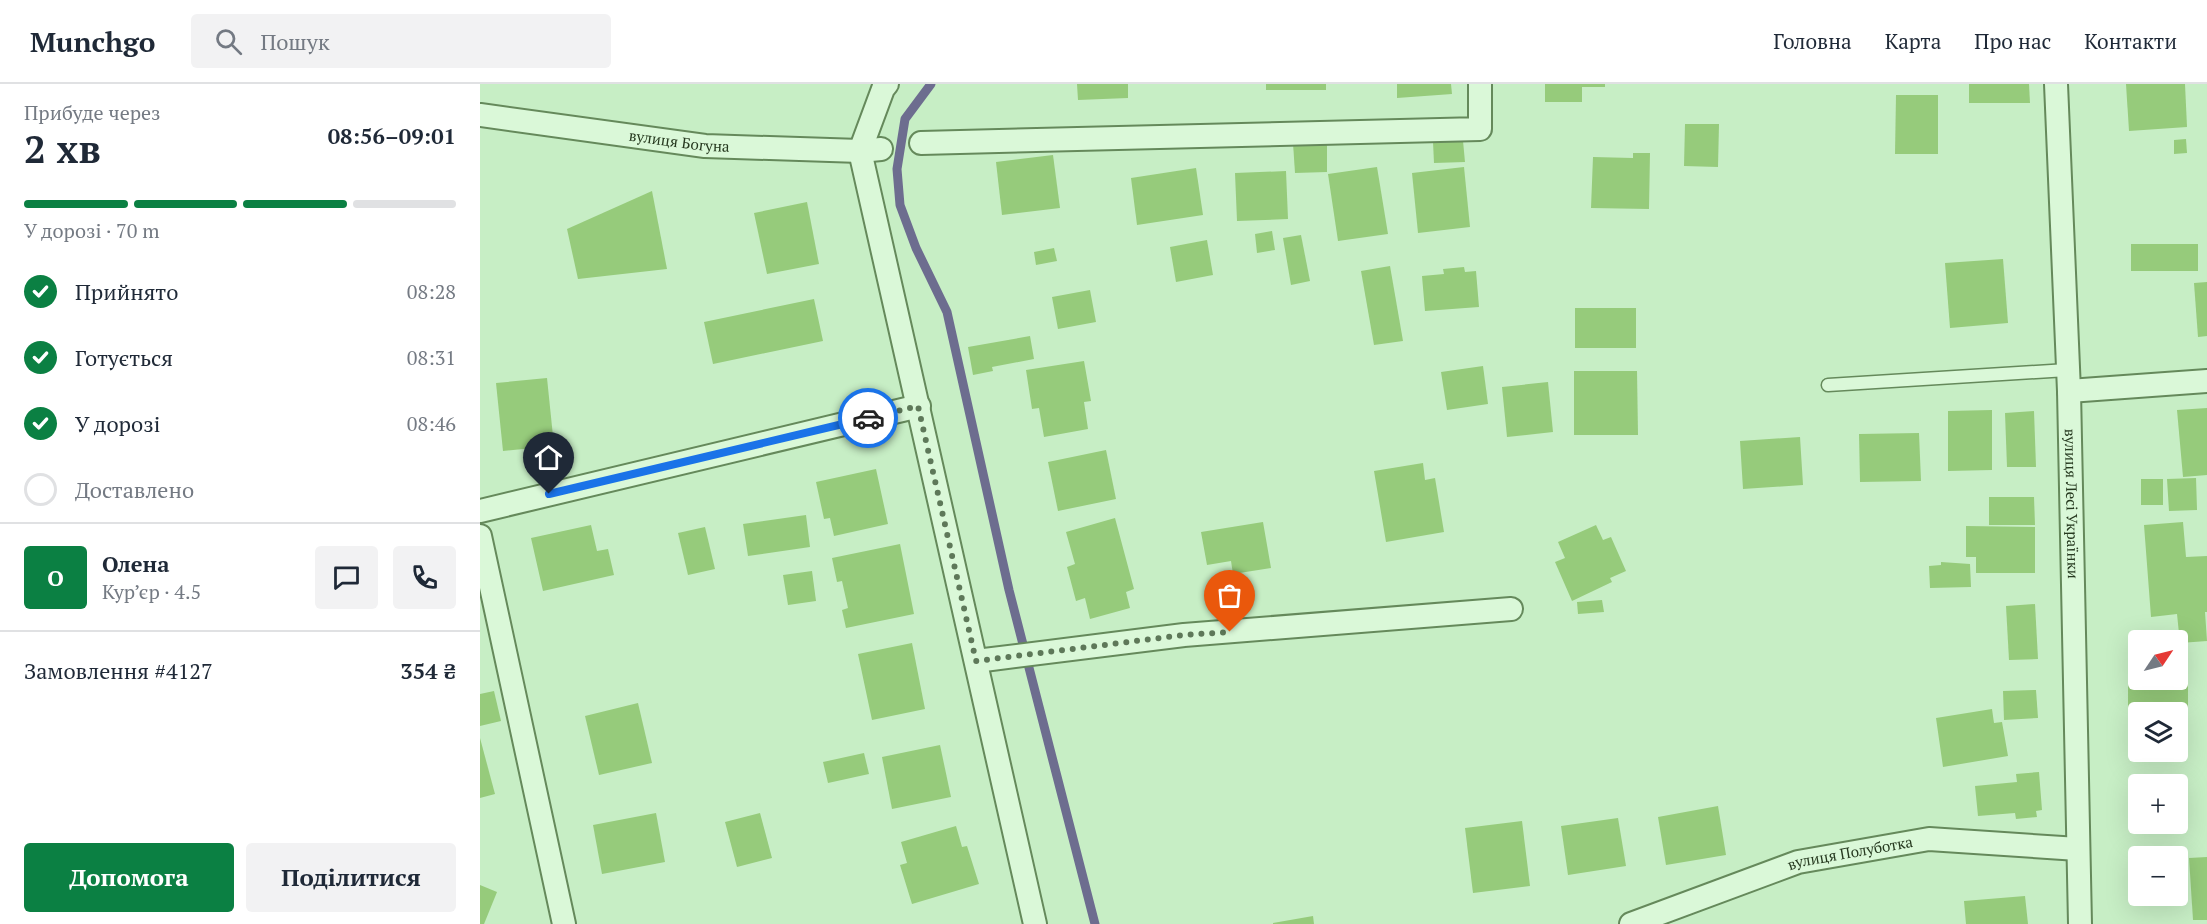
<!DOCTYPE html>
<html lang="uk">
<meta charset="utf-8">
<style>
body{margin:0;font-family:"PT Serif",serif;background:#f2f2f3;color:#1f2937;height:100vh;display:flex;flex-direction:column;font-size:22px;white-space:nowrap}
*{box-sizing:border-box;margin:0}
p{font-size:20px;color:#747a83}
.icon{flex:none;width:33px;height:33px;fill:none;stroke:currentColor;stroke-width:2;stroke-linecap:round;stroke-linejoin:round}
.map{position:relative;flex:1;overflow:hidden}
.panel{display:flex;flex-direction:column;background:#fff;width:480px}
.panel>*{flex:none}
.needle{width:39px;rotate:55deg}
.fabs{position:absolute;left:1648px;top:546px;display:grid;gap:12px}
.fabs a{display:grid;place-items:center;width:60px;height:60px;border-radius:6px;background:#fff;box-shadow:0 6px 24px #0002;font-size:30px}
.pin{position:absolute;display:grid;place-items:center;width:51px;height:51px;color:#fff;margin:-62px -26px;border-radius:50% 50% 50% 0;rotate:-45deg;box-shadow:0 0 6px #0007}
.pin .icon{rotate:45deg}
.courier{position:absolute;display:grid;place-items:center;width:60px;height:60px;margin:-30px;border:4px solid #1a73e8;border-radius:50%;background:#fff;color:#222;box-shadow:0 2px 8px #0007}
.head em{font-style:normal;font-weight:600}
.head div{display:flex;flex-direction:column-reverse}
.head{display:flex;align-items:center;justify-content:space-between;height:102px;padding:0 24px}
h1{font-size:39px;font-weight:600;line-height:45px}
.bar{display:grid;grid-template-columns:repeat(4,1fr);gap:9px 6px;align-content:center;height:72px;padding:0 24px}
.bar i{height:8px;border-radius:4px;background:#e0e1e3}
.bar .selected{background:#0b8043}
.bar p{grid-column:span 4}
.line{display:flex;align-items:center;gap:15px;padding:0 24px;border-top:2px solid #e0e1e3}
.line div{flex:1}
.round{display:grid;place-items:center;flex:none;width:63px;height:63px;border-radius:6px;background:#f2f2f3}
ol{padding:0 24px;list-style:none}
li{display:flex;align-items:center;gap:18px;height:66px}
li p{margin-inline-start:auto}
li .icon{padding:6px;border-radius:50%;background:#0b8043;color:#fff;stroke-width:4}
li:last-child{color:#747a83}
li i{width:33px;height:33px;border:3px solid #e0e1e3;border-radius:50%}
.button{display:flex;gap:12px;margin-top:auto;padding:12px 24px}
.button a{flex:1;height:69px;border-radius:6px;background:#0b8043;color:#fff;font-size:24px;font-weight:600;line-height:69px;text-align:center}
.button a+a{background:#f2f2f3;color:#1f2937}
header{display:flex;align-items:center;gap:36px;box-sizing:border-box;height:84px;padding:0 30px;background:#fff;border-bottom:2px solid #e0e1e3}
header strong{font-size:28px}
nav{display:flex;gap:33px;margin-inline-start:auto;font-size:21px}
.search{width:420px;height:54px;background:#f2f2f3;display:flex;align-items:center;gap:15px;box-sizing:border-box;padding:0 21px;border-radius:6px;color:#747a83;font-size:22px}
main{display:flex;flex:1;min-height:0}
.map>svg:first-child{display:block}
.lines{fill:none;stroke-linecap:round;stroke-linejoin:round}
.stream{stroke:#6d6d8f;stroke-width:9}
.building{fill:#96cb7b}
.service-casing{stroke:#65895b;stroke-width:15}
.minor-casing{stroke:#65895b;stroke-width:26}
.service{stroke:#daf8d8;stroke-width:12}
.minor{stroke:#daf8d8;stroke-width:22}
.done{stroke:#5e7859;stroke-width:6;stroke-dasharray:0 10.8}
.route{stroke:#1a73e8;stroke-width:8}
.labels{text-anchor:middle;stroke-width:6;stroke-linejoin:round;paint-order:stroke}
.street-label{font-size:15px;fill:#26391f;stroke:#d6f5d4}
</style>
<header>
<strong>Munchgo</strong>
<div class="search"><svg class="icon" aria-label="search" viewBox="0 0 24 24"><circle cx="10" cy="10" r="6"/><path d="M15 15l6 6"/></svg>Пошук</div>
<nav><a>Головна</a><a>Карта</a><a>Про нас</a><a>Контакти</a></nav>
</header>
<main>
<section class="panel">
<div class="head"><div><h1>2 хв</h1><p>Прибуде через</p></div><em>08:56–09:01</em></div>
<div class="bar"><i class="selected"></i><i class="selected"></i><i class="selected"></i><i></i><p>У дорозі · 70 m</p></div>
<ol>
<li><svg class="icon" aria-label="check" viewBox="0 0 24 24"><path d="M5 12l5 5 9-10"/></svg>Прийнято<p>08:28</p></li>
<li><svg class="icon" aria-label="check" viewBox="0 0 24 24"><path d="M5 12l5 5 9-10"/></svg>Готується<p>08:31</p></li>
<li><svg class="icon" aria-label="check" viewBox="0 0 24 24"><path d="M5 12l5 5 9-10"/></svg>У дорозі<p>08:46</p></li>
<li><i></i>Доставлено</li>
</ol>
<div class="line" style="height:108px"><b class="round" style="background:#0b8043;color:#fff">О</b><div><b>Олена</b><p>Кур’єр · 4.5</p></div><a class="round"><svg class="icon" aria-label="chat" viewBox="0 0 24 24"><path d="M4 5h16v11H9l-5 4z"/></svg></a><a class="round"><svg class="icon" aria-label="phone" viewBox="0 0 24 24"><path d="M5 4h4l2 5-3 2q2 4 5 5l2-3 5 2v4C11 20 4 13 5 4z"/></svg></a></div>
<div class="line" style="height:78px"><div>Замовлення #4127</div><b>354 ₴</b></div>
<div class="button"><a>Допомога</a><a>Поділитися</a></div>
</section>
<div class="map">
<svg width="1727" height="840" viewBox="0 0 1727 840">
<rect width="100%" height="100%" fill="#c7eec5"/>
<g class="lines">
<path class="stream" d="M 451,0 L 425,35 L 417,85 L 420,121 L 436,164 L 467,228 L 529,506 L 615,840"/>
</g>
<g class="building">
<path d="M 597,0 L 648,0 L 648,14 L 598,16 Z"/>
<rect x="786" y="0" width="60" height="6"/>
<path d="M 917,0 L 971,0 L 972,10 L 917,14 Z"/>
<path d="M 1065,0 L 1125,0 L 1125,3 L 1102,3 L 1102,18 L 1065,18 Z"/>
<path d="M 1489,0 L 1549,0 L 1550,19 L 1489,19 Z"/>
<path d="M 1646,0 L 1705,0 L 1707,43 L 1649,47 Z"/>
<path d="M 1416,11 L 1458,11 L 1458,70 L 1415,70 Z"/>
<path d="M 1205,40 L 1239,40 L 1238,83 L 1204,82 Z"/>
<path d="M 1706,55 L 1707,69 L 1694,70 L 1694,56 Z"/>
<path d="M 983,57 L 985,78 L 954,79 L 953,58 Z"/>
<path d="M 847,58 L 847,88 L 815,89 L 813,59 Z"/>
<path d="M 1153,69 L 1170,69 L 1169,125 L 1111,124 L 1113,73 L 1153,74 Z"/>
<path d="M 573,71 L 580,124 L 522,131 L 516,78 Z"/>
<path d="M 897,83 L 908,150 L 858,157 L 848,90 Z"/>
<path d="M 984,83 L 990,143 L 938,149 L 932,89 Z"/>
<path d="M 716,84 L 723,131 L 657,141 L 651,94 Z"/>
<path d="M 806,87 L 808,135 L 757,137 L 755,89 Z"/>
<path d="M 172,107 L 187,185 L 98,195 L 87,145 Z"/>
<path d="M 327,118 L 339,180 L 287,190 L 274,129 Z"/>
<path d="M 792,147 L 795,166 L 777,169 L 775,150 Z"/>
<path d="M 821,151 L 830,197 L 811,201 L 803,154 Z"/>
<path d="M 727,156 L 733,191 L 696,198 L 690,163 Z"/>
<rect x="1651" y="160" width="67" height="27"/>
<path d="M 574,164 L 577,177 L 556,181 L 554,168 Z"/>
<path d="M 1523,175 L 1528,239 L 1470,244 L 1465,179 Z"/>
<path d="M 910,182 L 923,257 L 894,261 L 881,187 Z"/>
<path d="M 984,183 L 985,188 L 996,187 L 999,223 L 945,227 L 942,192 L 964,190 L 963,185 Z"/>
<path d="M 1727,198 L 1727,252 L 1718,253 L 1714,199 Z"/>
<path d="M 610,206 L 616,238 L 578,245 L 572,213 Z"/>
<path d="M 334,215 L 343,257 L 233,280 L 224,238 Z"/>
<rect x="1095" y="224" width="61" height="40"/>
<path d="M 550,252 L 554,275 L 512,283 L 513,287 L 493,291 L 488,263 Z"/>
<path d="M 604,277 L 611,317 L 604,318 L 608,345 L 564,353 L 559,324 L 552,325 L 546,286 Z"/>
<path d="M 1003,282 L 1008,320 L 967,326 L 961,288 Z"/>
<path d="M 1094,287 L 1157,287 L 1158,351 L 1094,351 Z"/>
<path d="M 67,294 L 74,362 L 23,367 L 16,299 Z"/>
<path d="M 1068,298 L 1073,348 L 1027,353 L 1022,303 Z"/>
<path d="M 1727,324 L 1727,391 L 1703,393 L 1697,326 Z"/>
<path d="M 1512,326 L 1512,386 L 1468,387 L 1468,327 Z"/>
<path d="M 1554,327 L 1556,383 L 1527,383 L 1525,329 Z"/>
<path d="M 1439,349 L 1441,397 L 1380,398 L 1379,350 Z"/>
<path d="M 1320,353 L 1323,401 L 1263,405 L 1260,357 Z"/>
<path d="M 626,366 L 636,415 L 578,427 L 568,378 Z"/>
<path d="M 943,379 L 945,396 L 955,394 L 964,448 L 906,458 L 894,387 Z"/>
<path d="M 396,385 L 408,440 L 354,452 L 350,434 L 344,435 L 336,398 Z"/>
<path d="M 1716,394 L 1717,426 L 1689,427 L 1687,395 Z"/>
<rect x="1661" y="395" width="22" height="26"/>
<path d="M 1509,413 L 1554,413 L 1555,441 L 1509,441 Z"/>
<path d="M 326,431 L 330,463 L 268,472 L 263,440 Z"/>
<path d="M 635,434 L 654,505 L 646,508 L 650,524 L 610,535 L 605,514 L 596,517 L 587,483 L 595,480 L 586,448 Z"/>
<path d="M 783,438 L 791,484 L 753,490 L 751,477 L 727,481 L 721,448 Z"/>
<path d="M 1703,438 L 1706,473 L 1727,472 L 1727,528 L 1725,528 L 1727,557 L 1700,559 L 1697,530 L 1671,533 L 1664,441 Z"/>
<path d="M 111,441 L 117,467 L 128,465 L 134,491 L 63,507 L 51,454 Z"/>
<path d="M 1116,441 L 1123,456 L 1131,453 L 1146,487 L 1130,494 L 1132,498 L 1092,517 L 1075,478 L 1085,474 L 1078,458 Z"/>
<path d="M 1486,442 L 1555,443 L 1555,489 L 1496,489 L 1496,473 L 1486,473 Z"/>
<path d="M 225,443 L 235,485 L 208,491 L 198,449 Z"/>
<path d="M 420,460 L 434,530 L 366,544 L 362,526 L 368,524 L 362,497 L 357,498 L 352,474 Z"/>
<path d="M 1461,478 L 1490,480 L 1491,503 L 1450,504 L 1449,482 L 1461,481 Z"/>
<path d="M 332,487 L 336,517 L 308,521 L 303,491 Z"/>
<path d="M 1122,516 L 1124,528 L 1098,530 L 1097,518 Z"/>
<path d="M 1555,520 L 1558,575 L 1529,576 L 1526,522 Z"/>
<path d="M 432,559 L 445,625 L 392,636 L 378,570 Z"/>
<path d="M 1648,596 L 1708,597 L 1708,625 L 1692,625 L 1692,628 L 1665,628 L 1665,625 L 1648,624 Z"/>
<path d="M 1556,606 L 1558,634 L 1524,636 L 1523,607 Z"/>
<path d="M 14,607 L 21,637 L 0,642 L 0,610 Z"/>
<path d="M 158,619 L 172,679 L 119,691 L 105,632 Z"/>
<path d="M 1512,625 L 1514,639 L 1522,638 L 1528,672 L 1463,683 L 1456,634 Z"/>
<path d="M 0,654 L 15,710 L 0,714 Z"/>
<path d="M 460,661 L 471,713 L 412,725 L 402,673 Z"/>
<path d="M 384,669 L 389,690 L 348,699 L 343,678 Z"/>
<path d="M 1559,688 L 1562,726 L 1556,727 L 1557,733 L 1536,735 L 1535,729 L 1498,732 L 1495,702 L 1537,698 L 1536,690 Z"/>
<path d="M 1238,722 L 1246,771 L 1186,781 L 1178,733 Z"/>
<path d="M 176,729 L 185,778 L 122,790 L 113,741 Z"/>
<path d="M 280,729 L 292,774 L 257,783 L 245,738 Z"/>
<path d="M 1138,734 L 1146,782 L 1088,791 L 1081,742 Z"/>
<path d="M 1042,737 L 1050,802 L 993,809 L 985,744 Z"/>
<path d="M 476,742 L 482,763 L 487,762 L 499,800 L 432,820 L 420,781 L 427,779 L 421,758 Z"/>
<path d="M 1727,773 L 1727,836 L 1713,836 L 1709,774 Z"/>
<path d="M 0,801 L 17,808 L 4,840 L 0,840 Z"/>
<path d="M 1545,812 L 1548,840 L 1486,840 L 1484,817 Z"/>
<path d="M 833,832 L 834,840 L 793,840 L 793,839 Z"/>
</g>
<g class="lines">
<g class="service-casing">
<path id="service" d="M 1348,301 L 1587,286"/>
</g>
<g class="minor-casing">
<g id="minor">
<path d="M 407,0 L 403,5 L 380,67 L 555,840"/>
<path id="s1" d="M 1576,0 L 1589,307 L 1600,840"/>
<path id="s2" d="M 0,31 L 225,62 L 380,67 L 401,65"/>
<path d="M 441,59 L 1000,45 L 1000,0"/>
<path d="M 1589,307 L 1727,297"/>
<path d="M 0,427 L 439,322"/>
<path d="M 0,452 L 84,840"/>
<path d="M 496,577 L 704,551 L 1031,525"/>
<path id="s3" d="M 1151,840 L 1318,778 L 1449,755 L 1598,765"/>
</g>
</g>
<use href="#service" class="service"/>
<use href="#minor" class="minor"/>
</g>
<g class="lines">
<path class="done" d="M 388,334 L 438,322 L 496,577 L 704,551 L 750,548"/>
<path class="route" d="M 69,410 L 388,334"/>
</g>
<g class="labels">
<g class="street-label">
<text dy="5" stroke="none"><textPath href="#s2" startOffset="201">вулиця Богуна</textPath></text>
<text dy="5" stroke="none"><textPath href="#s1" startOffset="420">вулиця Лесі Українки</textPath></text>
<text dy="5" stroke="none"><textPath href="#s3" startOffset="231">вулиця Полуботка</textPath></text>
</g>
</g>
</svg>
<div class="fabs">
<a><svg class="needle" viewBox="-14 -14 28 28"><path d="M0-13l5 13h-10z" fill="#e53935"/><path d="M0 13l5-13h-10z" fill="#747a83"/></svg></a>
<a><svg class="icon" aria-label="layers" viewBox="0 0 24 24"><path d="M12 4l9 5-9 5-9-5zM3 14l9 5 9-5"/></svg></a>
<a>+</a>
<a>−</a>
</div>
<div class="pin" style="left:750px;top:548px;background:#ea580c"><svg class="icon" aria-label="bag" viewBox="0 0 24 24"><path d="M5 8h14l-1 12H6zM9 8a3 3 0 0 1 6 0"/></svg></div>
<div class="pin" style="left:69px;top:410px;background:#1f2937"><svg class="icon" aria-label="home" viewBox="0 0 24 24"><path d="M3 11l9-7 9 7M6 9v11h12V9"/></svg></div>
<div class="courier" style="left:388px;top:334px"><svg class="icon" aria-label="car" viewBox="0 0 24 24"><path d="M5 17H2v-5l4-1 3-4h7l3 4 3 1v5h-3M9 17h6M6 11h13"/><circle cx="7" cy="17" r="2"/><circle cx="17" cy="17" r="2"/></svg></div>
</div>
</main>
